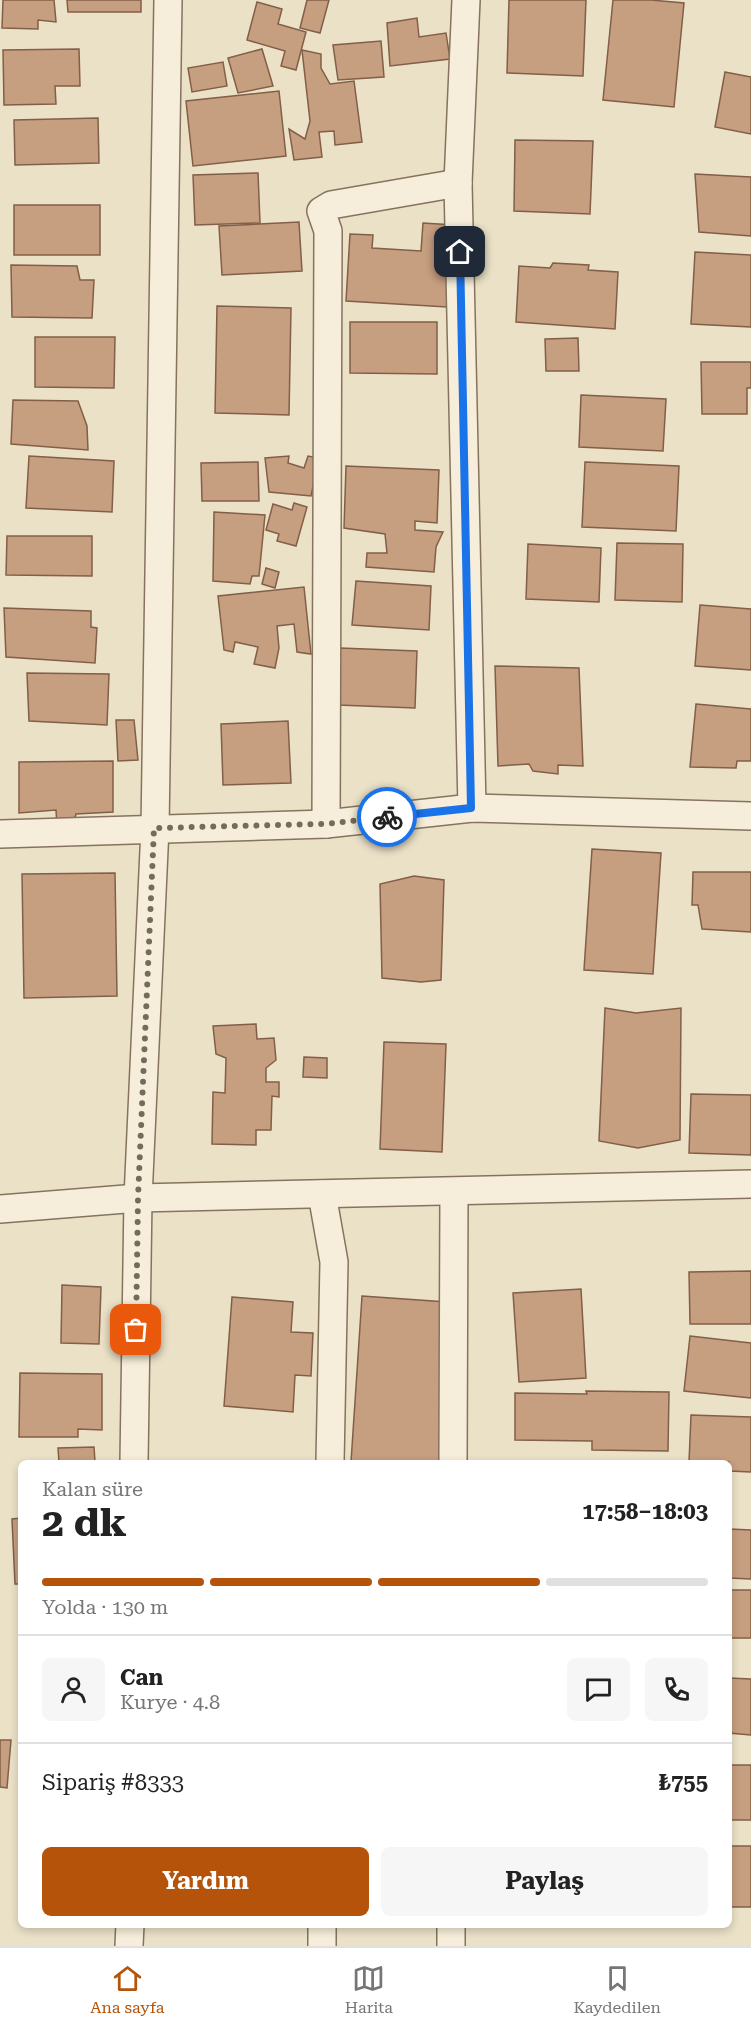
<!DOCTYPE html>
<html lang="tr">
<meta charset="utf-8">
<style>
body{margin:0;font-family:"Roboto Serif",serif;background:#f6f6f6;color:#222;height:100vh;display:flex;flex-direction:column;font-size:22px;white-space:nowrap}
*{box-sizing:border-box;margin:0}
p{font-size:20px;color:#767676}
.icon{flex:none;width:33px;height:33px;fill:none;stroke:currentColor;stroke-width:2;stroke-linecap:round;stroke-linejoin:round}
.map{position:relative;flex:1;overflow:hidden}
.side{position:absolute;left:18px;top:1460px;width:714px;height:468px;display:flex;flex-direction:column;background:#fff;border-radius:9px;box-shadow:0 3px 9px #0003}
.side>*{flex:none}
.pin{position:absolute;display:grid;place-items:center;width:51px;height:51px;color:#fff;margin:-26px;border-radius:12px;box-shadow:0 3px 9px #0006}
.courier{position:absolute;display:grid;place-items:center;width:60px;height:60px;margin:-30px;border:4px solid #1a73e8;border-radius:50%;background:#fff;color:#222;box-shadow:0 2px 8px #0007}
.headline em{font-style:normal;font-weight:700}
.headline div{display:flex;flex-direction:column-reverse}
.headline{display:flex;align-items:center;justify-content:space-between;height:102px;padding:0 24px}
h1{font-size:39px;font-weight:700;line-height:45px}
.bar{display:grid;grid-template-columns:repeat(4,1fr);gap:9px 6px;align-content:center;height:72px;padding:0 24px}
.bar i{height:8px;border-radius:4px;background:#e0e0e0}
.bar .current{background:#b45309}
.bar p{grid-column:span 4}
.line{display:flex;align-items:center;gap:15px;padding:0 24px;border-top:2px solid #e0e0e0}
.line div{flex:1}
.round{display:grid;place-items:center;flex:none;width:63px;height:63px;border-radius:9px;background:#f6f6f6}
.primary-button{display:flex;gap:12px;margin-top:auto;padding:12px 24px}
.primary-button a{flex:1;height:69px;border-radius:9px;background:#b45309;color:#fff;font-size:24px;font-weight:700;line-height:69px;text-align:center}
.primary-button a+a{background:#f6f6f6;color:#222}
.tab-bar{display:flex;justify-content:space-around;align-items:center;height:84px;border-top:2px solid #e0e0e0;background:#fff;font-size:16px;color:#767676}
.tab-bar a{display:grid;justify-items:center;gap:3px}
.tab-bar .current{color:#b45309}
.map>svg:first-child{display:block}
.building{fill:#c69e80;stroke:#825f46;stroke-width:1.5}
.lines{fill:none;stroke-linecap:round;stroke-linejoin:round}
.minor-casing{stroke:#85735e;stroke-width:30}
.minor{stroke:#f6eeda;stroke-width:27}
.done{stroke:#756b5a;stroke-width:6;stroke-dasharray:0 10.8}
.route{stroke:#1a73e8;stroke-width:8}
</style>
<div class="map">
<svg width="751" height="1946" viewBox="0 0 751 1946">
<rect width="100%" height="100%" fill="#ebe1c7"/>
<g class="building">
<path d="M 3,0 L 54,0 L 56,22 L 38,20 L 38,29 L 2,28 Z"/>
<path d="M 67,0 L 141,0 L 141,12 L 68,12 Z"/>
<path d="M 307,0 L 329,0 L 320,33 L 300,28 Z"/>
<path d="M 509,0 L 586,0 L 583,76 L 507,73 Z"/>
<path d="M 613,0 L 651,0 L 684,3 L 674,107 L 603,100 Z"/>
<path d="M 257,2 L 282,9 L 278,24 L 306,32 L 296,70 L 281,66 L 285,51 L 247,40 Z"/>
<path d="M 417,18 L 419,37 L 446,33 L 450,59 L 390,66 L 387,23 Z"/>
<path d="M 381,41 L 384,77 L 338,80 L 333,45 Z"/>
<path d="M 79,49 L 80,86 L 55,86 L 56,104 L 4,105 L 3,50 Z"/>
<path d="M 262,49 L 273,86 L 238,93 L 228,58 Z"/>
<path d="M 302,50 L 321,54 L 321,68 L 330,84 L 354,81 L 362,142 L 335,145 L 334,131 L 319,132 L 322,157 L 294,160 L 289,129 L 305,139 L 310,121 Z"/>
<path d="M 223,62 L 227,86 L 192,92 L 188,68 Z"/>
<path d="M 725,72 L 751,77 L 751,134 L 715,127 Z"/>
<path d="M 279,91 L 286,156 L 193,166 L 186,101 Z"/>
<path d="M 98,118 L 99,163 L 15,165 L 14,120 Z"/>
<path d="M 515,140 L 593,141 L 590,214 L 514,211 Z"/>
<path d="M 258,173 L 260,223 L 195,225 L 193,175 Z"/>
<path d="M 695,174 L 751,177 L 751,236 L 699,232 Z"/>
<rect x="14" y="205" width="86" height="50"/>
<path d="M 299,222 L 302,271 L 222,275 L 219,226 Z"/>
<path d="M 423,223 L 454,225 L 447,307 L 346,301 L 350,234 L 373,235 L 372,248 L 421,251 Z"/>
<path d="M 695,252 L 751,255 L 751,327 L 691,324 Z"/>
<path d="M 553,263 L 589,265 L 588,270 L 618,272 L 615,329 L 516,322 L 519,266 L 550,268 Z"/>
<path d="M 11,265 L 77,266 L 80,280 L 94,280 L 92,318 L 12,317 Z"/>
<path d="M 217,306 L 291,308 L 289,415 L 215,413 Z"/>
<path d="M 350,322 L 437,322 L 437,374 L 350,373 Z"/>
<path d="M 35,337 L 115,337 L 114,388 L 35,387 Z"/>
<path d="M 578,338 L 579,371 L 546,371 L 545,339 Z"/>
<path d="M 701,362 L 751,362 L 751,388 L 747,388 L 747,414 L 702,414 Z"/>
<path d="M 581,395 L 666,399 L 663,451 L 579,447 Z"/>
<path d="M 13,400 L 78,401 L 87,426 L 88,450 L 11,444 Z"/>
<path d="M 29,456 L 114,461 L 112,512 L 26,508 Z"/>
<path d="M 289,456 L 288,463 L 304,468 L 308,456 L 319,458 L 311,496 L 269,492 L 265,458 Z"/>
<path d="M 258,462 L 259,501 L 202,501 L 201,463 Z"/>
<path d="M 585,462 L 679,466 L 676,531 L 582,527 Z"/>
<path d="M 346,466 L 439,470 L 437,523 L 415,521 L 415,530 L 443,532 L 436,547 L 434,572 L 366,567 L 367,553 L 387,553 L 385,534 L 344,528 Z"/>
<path d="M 294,503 L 307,507 L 296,546 L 277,541 L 279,534 L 266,530 L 273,504 L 292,510 Z"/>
<path d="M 214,512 L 265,515 L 259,576 L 252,576 L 250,584 L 213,581 Z"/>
<path d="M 7,536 L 92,536 L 92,576 L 6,575 Z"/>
<path d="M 617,543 L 683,544 L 682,602 L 615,600 Z"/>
<path d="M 528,544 L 601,548 L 599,602 L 526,599 Z"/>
<path d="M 266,568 L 279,572 L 275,588 L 262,584 Z"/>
<path d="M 356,581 L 431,586 L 429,630 L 352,625 Z"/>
<path d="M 304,587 L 311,654 L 297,652 L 294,624 L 277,626 L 279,648 L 275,668 L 254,664 L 258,647 L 235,642 L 233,652 L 224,650 L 218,596 Z"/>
<path d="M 700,605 L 751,609 L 751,670 L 695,666 Z"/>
<path d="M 4,608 L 91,611 L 91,627 L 97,628 L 95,663 L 6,657 Z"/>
<path d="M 340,648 L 417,651 L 415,708 L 338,705 Z"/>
<path d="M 495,666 L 579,668 L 583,766 L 558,765 L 558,774 L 533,771 L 529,764 L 498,766 Z"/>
<path d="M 27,673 L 109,674 L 107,725 L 29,721 Z"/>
<path d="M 696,704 L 751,709 L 751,761 L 737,761 L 736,768 L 690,767 Z"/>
<path d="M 116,720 L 134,720 L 138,760 L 118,761 Z"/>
<path d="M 288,721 L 291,783 L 223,785 L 221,724 Z"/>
<path d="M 113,761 L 113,812 L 76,814 L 73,826 L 57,827 L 56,810 L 19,813 L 19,762 Z"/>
<path d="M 592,849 L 661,853 L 653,974 L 584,970 Z"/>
<path d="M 693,872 L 751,872 L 751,932 L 702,929 L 698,905 L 692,905 Z"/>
<path d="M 115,873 L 117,996 L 24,998 L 22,874 Z"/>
<path d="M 414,876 L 444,880 L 441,980 L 421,982 L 382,978 L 380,884 Z"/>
<path d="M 605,1008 L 636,1013 L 681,1008 L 680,1140 L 638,1148 L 599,1141 Z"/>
<path d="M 256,1024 L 257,1039 L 274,1038 L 276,1060 L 266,1068 L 266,1082 L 279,1082 L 279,1097 L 272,1096 L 271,1130 L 256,1130 L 256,1145 L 212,1144 L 213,1092 L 225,1093 L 226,1058 L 216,1054 L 213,1026 Z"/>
<path d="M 384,1042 L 446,1044 L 442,1152 L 380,1149 Z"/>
<path d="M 304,1057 L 327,1058 L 327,1078 L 303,1077 Z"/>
<path d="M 691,1094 L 751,1095 L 751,1155 L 689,1153 Z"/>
<path d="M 751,1271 L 751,1324 L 690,1324 L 689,1272 Z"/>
<path d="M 62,1285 L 101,1287 L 99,1344 L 61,1343 Z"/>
<path d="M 581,1289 L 586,1378 L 519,1382 L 513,1293 Z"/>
<path d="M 362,1296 L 447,1302 L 443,1462 L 351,1462 Z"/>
<path d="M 232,1297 L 293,1302 L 291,1332 L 313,1333 L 311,1376 L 295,1375 L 293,1412 L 224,1406 Z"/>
<path d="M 690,1336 L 751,1343 L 751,1398 L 684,1391 Z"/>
<path d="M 20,1373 L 102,1374 L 102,1430 L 78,1429 L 78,1437 L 19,1437 Z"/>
<path d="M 586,1391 L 669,1392 L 668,1451 L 592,1450 L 592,1441 L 515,1440 L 515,1393 L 587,1394 Z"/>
<path d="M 691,1415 L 751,1417 L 751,1472 L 729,1471 L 729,1462 L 689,1462 Z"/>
<path d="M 94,1447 L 95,1462 L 59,1462 L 58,1448 Z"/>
<path d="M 21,1518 L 21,1584 L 15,1584 L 12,1519 Z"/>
<path d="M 729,1529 L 751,1530 L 751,1579 L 729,1578 Z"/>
<rect x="729" y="1590" width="22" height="48"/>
<path d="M 729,1678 L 751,1679 L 751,1735 L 729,1733 Z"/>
<path d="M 0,1740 L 11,1740 L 7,1788 L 0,1787 Z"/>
<rect x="729" y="1765" width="22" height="55"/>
<rect x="729" y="1846" width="22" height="61"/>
</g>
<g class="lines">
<g class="minor-casing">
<g id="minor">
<path d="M 466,0 L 458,183 L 472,808"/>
<path d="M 326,824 L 328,231 L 321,211 L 331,205 L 458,183"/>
<path d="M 0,834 L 326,824 L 472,808 L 751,816"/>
<path d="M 322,1194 L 334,1262 L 330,1462"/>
<path d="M 0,1209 L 138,1198 L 751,1184"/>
<path d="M 134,1462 L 138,1198 L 155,828 L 168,0"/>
<path d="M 453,1462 L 454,1192"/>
<path d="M 129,1946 L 130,1924"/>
<path d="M 322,1946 L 322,1924"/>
<path d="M 451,1946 L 451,1924"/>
</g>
</g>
<use href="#minor" class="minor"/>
</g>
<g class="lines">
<path class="done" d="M 136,1330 L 138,1198 L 154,828 L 326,824 L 387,817"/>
<path class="route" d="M 387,817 L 471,808 L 460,252"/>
</g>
</svg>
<div class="pin" style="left:136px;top:1330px;background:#ea580c"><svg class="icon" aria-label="bag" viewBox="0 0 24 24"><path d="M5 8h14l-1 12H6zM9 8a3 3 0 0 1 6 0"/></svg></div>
<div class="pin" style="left:460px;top:252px;background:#1f2937"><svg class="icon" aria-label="home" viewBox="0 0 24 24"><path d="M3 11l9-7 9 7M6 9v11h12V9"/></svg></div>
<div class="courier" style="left:387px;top:817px"><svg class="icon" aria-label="bike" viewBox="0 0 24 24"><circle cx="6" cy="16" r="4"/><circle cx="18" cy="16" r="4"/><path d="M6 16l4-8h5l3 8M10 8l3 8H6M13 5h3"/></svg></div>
<section class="side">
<div class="headline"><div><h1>2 dk</h1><p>Kalan süre</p></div><em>17:58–18:03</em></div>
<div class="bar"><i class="current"></i><i class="current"></i><i class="current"></i><i></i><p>Yolda · 130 m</p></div>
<div class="line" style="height:108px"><a class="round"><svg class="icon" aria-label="person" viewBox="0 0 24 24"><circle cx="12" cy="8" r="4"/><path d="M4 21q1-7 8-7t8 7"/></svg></a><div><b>Can</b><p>Kurye · 4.8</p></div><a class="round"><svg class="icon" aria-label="chat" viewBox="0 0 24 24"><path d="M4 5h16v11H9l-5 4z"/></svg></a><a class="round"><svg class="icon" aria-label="phone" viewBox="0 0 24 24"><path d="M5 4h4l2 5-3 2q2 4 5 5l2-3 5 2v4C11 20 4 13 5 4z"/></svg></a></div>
<div class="line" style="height:78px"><div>Sipariş #8333</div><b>₺755</b></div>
<div class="primary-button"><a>Yardım</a><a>Paylaş</a></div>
</section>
</div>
<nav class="tab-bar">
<a class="current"><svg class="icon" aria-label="home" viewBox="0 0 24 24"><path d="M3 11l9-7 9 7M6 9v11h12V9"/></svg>Ana sayfa</a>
<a><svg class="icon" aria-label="map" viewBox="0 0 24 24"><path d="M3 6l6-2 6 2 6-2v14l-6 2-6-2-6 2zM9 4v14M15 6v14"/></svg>Harita</a>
<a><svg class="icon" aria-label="saved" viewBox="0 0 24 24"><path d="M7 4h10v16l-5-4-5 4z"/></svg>Kaydedilen</a>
</nav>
